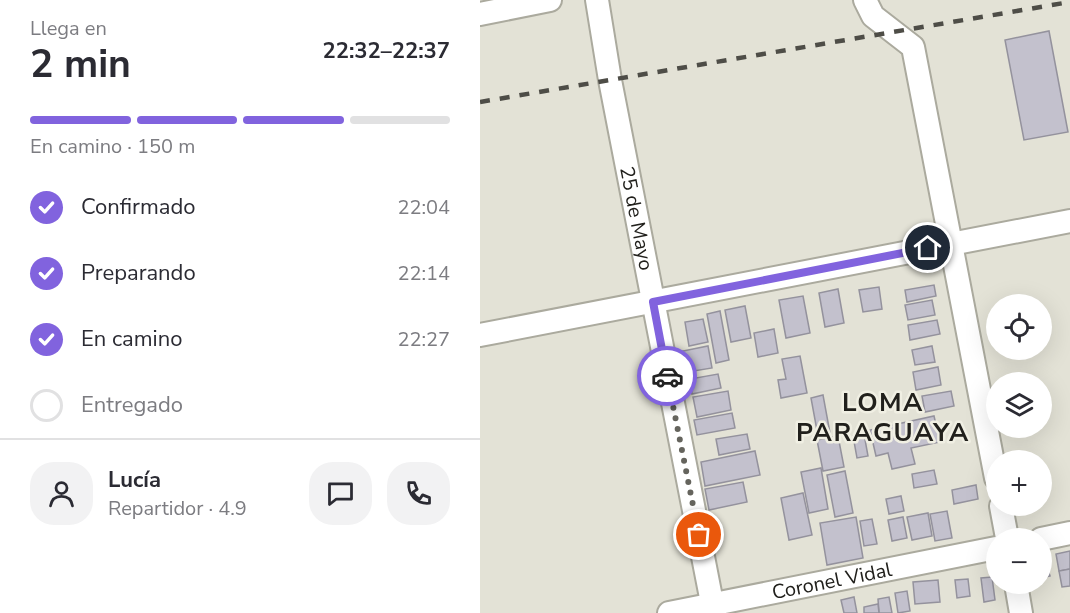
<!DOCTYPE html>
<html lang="es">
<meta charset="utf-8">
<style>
body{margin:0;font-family:"Nunito Sans",sans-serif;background:#f2f2f3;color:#2b2b33;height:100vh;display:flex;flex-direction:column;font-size:22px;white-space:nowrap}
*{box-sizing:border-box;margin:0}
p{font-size:20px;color:#7c7c81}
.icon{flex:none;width:33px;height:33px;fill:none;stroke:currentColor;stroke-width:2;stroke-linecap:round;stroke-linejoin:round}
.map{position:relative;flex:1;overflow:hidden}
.drawer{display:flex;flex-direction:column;background:#fff;width:480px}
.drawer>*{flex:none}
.tools{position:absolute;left:506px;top:294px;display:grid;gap:12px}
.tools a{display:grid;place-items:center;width:66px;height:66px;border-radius:50%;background:#fff;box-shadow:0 6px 24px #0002;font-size:30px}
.pin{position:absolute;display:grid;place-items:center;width:51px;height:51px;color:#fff;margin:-26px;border:3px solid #fff;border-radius:50%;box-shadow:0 2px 6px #0007}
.courier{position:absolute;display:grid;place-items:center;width:60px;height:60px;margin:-30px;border:4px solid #8163de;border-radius:50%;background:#fff;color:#222;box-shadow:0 2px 8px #0007}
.summary em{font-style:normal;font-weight:700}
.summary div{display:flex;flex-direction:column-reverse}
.summary{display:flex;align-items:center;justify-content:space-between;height:102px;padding:0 30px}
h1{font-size:39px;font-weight:700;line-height:45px}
.bar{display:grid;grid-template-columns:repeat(4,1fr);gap:9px 6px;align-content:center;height:72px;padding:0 30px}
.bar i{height:8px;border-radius:4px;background:#e1e1e2}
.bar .selected{background:#8163de}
.bar p{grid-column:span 4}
.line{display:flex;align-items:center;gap:15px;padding:0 30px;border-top:2px solid #e1e1e2}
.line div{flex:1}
.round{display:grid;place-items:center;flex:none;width:63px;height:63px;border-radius:24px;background:#f2f2f3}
ol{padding:0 30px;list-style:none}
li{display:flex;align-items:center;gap:18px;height:66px}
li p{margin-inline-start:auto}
li .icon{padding:6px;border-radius:50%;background:#8163de;color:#fff;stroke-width:4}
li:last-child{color:#7c7c81}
li i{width:33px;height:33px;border:3px solid #e1e1e2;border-radius:50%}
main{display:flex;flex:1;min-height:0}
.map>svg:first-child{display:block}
.building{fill:#c3c1cd;stroke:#94929d;stroke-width:1.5}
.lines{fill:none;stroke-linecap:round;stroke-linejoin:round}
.minor-casing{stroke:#abaa9e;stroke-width:26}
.minor{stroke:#fff;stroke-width:22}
.rail{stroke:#4e4d47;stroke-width:4.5;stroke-dasharray:10 10;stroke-linecap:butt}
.done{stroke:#65645d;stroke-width:6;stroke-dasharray:0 10.8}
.route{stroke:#8163de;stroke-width:8}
.labels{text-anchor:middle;stroke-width:5;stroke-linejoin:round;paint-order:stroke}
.street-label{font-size:20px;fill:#21201c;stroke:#f0efe3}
.district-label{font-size:26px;font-weight:bold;letter-spacing:1.5px;fill:#21201c;stroke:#f0efe3}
</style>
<main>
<section class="drawer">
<div class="summary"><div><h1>2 min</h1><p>Llega en</p></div><em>22:32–22:37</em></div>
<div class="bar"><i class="selected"></i><i class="selected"></i><i class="selected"></i><i></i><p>En camino · 150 m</p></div>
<ol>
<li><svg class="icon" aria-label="check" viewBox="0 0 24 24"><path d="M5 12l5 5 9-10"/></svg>Confirmado<p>22:04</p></li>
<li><svg class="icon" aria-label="check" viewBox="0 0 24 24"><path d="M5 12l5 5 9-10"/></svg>Preparando<p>22:14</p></li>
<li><svg class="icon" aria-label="check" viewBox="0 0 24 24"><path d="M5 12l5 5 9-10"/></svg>En camino<p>22:27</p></li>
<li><i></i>Entregado</li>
</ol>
<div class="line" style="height:108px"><a class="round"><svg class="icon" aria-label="person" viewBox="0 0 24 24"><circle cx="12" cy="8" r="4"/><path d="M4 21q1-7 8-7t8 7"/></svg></a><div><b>Lucía</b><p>Repartidor · 4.9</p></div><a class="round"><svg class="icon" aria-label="chat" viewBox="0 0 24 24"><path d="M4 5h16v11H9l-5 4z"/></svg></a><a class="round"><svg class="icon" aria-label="phone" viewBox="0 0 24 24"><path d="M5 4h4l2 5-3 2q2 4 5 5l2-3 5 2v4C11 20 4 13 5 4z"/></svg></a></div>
</section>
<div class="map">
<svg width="590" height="613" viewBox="0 0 590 613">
<rect width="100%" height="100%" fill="#e3e2d6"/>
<g class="building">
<path d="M 569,31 L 588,132 L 544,140 L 525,40 Z"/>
<path d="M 454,285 L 456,296 L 427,302 L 425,290 Z"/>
<path d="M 399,287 L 402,309 L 383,312 L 379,290 Z"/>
<path d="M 358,289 L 364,323 L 345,327 L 339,293 Z"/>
<path d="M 323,296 L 330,333 L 306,338 L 299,300 Z"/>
<path d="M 452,300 L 455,315 L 428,320 L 425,305 Z"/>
<path d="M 265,306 L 271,338 L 251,342 L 245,310 Z"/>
<path d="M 240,311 L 249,360 L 236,363 L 227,314 Z"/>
<path d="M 223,319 L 228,342 L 209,346 L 205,322 Z"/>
<path d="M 457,320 L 460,334 L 430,340 L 428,325 Z"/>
<path d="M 294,329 L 298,353 L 278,357 L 274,333 Z"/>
<path d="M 228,346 L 232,368 L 202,373 L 198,352 Z"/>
<path d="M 452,346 L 455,362 L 435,365 L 432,350 Z"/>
<path d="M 320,356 L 327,393 L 301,398 L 298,380 L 306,379 L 302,359 Z"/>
<path d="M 458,367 L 461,385 L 436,390 L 433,372 Z"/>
<path d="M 238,374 L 241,388 L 212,394 L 210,379 Z"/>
<path d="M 248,391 L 251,410 L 217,417 L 213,397 Z"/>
<path d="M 471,391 L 474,406 L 445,412 L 442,396 Z"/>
<path d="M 343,395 L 350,433 L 338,436 L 331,398 Z"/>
<path d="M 252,413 L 255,428 L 217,435 L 214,420 Z"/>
<path d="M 454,416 L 460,442 L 431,448 L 435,464 L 412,469 L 408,453 L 396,456 L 390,430 Z"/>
<path d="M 267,434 L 270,449 L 239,455 L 236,439 Z"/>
<path d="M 384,434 L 388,456 L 377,458 L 373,436 Z"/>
<path d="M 358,436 L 364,467 L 343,471 L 337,440 Z"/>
<path d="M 275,451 L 280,475 L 225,486 L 221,462 Z"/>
<path d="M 341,468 L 348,509 L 329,513 L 321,472 Z"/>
<path d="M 454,470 L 457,484 L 434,488 L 432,474 Z"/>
<path d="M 365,471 L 373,513 L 355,517 L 347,475 Z"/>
<path d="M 263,482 L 267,502 L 229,510 L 225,489 Z"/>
<path d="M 496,485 L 498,499 L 474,504 L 472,490 Z"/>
<path d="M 323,493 L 332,535 L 309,540 L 301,498 Z"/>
<path d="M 421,496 L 424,511 L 409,514 L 406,499 Z"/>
<path d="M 467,511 L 472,538 L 455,541 L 450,514 Z"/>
<path d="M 448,513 L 452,536 L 432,540 L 427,517 Z"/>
<path d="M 376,517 L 383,558 L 347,565 L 340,523 Z"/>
<path d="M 423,517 L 427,538 L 412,541 L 408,520 Z"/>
<path d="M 392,519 L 397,544 L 384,546 L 380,521 Z"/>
<path d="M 590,551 L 590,569 L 579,571 L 576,554 Z"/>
<path d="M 566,563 L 570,576 L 561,578 L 561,564 Z"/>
<path d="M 590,569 L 590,586 L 582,587 L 579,571 Z"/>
<path d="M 512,577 L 515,600 L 504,602 L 501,578 Z"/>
<path d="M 488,579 L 490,596 L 477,598 L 475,580 Z"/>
<path d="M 458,580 L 460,602 L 435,604 L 433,582 Z"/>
<path d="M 427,591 L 430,611 L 418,613 L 415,593 Z"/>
<path d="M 374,597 L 377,613 L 364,613 L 361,600 Z"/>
<path d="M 409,597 L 412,613 L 399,613 L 398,599 Z"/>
<path d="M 398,604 L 399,613 L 384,613 L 384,607 Z"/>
</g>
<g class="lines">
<g class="minor-casing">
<g id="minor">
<path id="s1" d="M 117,0 L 130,80 L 234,613"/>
<path d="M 385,0 L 393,16 L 433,47 L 516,478"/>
<path d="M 0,14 L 70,0"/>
<path d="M 0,335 L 590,221"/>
<path d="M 521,506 L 527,538"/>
<path d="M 561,539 L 590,533"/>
<path d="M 536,584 L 541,613"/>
<path id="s2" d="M 189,613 L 516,548"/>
</g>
</g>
<use href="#minor" class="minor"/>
<path class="rail" d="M 0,102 L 590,2"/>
</g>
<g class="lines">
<path class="done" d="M 187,376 L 219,535"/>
<path class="route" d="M 187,376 L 173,302 L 448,248"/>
</g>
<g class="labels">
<g class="street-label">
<text dy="7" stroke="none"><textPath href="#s1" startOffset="222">25 de Mayo</textPath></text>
<text dy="7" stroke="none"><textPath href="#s2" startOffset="166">Coronel Vidal</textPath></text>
</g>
<g class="district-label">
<text x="403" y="411">LOMA<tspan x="403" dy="30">PARAGUAYA</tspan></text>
</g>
</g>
</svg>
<div class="tools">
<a><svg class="icon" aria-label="locate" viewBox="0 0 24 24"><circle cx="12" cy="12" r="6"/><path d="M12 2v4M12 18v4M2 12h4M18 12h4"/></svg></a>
<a><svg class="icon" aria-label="layers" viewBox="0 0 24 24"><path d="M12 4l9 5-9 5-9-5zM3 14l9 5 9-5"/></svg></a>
<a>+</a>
<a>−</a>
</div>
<div class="pin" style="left:219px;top:535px;background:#ea580c"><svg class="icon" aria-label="bag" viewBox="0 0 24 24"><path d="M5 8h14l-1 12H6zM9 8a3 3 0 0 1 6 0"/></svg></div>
<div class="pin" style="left:448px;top:248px;background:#1f2937"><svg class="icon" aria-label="home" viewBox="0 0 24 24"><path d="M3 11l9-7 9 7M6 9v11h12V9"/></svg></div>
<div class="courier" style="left:187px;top:376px"><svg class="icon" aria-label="car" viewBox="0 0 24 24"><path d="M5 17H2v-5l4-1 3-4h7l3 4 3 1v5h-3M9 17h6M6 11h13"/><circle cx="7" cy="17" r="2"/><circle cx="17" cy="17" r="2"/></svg></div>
</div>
</main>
